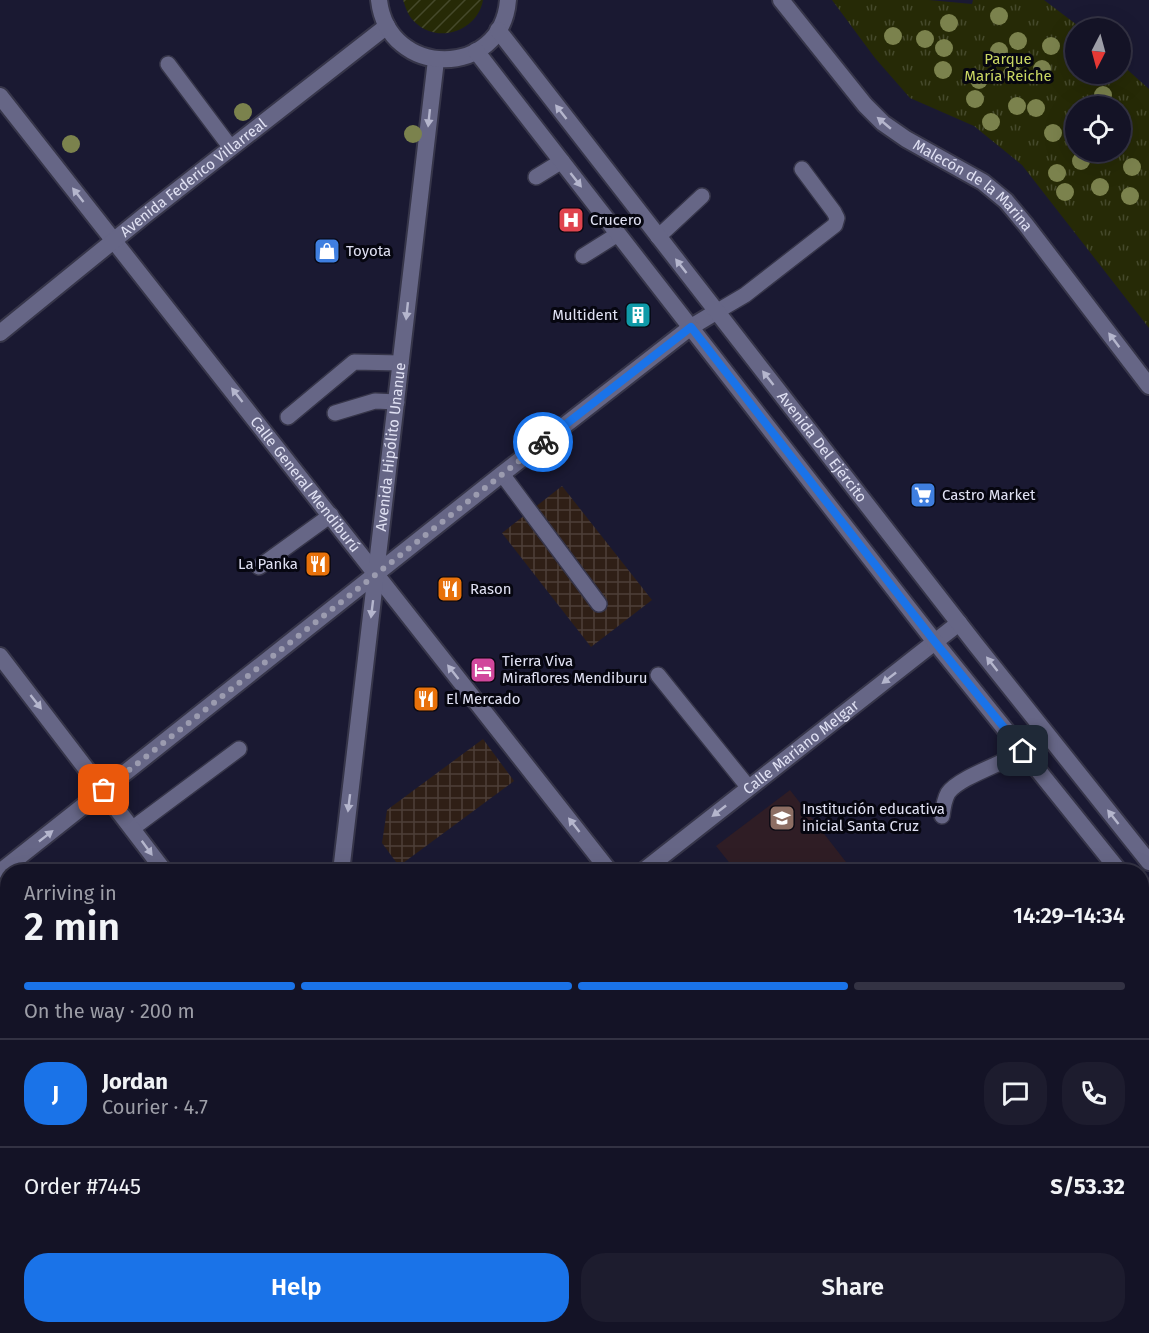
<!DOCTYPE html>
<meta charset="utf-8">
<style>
body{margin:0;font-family:"Fira Sans",sans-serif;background:#1d1c2e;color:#f1f3f6;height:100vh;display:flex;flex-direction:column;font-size:22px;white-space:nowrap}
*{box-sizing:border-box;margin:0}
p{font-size:20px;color:#9d9ea7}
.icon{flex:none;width:33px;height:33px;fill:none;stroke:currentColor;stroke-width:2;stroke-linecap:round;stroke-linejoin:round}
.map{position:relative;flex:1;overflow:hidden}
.side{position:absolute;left:0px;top:864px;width:1149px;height:470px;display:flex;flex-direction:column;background:#141326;border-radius:24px 24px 0 0;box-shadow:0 6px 24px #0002,0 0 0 2px #333243}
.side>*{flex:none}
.needle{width:39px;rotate:186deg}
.tools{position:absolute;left:1065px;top:18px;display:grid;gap:12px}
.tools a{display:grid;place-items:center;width:66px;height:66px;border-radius:50%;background:#141326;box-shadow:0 6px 24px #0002,0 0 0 2px #333243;font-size:30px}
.pin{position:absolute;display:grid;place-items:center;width:51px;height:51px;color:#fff;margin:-26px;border-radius:12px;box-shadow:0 3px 9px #0006}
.courier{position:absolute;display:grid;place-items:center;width:60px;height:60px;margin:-30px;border:4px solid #1a73e8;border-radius:50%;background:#fff;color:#222;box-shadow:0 2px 8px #0007}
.headline em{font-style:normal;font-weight:600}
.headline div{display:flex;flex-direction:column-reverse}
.headline{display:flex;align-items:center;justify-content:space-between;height:102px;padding:0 24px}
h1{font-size:39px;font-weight:600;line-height:45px}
.bar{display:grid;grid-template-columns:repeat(4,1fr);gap:9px 6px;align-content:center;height:72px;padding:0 24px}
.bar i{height:8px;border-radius:4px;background:#333243}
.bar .selected{background:#1a73e8}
.bar p{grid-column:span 4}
.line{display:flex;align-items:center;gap:15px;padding:0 24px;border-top:2px solid #333243}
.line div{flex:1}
.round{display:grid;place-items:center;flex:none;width:63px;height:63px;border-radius:24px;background:#1d1c2e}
.primary-button{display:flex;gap:12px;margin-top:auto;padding:12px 24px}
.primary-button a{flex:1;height:69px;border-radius:24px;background:#1a73e8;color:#fff;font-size:24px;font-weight:600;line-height:69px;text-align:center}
.primary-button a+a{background:#1d1c2e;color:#f1f3f6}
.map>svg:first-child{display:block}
.industrial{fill:url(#industrial-grid)}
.education{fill:#2f1d25}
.grass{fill:url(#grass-dots)}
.park{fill:url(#park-tufts);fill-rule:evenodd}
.garden{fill:url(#garden-furrows)}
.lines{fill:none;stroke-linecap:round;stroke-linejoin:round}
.service-casing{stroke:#363549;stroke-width:18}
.minor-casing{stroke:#363549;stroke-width:20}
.tertiary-casing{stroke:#363549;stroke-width:20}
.secondary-casing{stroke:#363549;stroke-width:20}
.service{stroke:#666686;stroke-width:15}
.minor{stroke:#666686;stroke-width:16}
.tertiary{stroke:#666686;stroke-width:16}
.secondary{stroke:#666686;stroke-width:16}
.tree{fill:#7b824d}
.oneway{fill:#b5b6cd}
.done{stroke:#9b9baf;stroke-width:6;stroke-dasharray:0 10.8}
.route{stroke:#1a73e8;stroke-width:8}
.labels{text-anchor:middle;stroke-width:6;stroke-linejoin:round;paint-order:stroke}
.park-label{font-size:15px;fill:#cad763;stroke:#060610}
.street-label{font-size:15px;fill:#e0e1f3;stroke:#060610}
.poi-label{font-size:15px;fill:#e0e1f3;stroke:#060610;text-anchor:start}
</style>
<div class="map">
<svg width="1149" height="1333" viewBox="0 0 1149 1333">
<defs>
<pattern id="industrial-grid" width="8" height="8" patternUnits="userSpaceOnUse" patternTransform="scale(1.5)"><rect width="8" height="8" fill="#2f1f16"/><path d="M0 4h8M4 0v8" fill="none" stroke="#4d3f38"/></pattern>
<pattern id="grass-dots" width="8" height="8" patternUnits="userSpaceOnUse" patternTransform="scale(1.5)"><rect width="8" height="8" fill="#262a06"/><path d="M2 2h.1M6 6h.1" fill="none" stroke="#45492b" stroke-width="1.8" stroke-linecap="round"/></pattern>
<pattern id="park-tufts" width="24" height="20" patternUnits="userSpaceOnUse" patternTransform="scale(1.5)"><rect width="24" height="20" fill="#262a06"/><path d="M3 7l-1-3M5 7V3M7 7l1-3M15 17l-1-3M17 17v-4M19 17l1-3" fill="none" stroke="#45492b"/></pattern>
<pattern id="garden-furrows" width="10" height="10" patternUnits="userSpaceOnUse" patternTransform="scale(1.5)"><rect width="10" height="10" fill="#262a06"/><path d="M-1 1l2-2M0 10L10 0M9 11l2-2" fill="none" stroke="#45492b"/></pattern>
</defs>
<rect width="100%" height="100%" fill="#1a1932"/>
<g class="industrial">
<path d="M 562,486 L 652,600 L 591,647 L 502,533 Z"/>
<path d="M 483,739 L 514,781 L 399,866 L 382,843 L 387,810 Z"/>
<path d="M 1149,1246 L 1149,1288 L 1142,1293 L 1142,1251 Z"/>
<path d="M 1043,1326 L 1098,1326 L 1089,1333 L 1040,1333 L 1038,1330 Z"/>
</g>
<path class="education" d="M 790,790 L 853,871 L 736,871 L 716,846 Z"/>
<path class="grass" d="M 1142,933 L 1149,943 L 1149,962 L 1142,968 Z"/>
<path class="park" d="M 832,0 L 929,0 L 972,4 L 973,0 L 1044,0 L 1081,28 L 1076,28 L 1076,74 L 1120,74 L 1121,64 L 1149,89 L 1149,328 L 1022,165 L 974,126 L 910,98 L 875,58 ZM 1076,106 L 1120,106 L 1120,152 L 1076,152 Z"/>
<path class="garden" d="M 403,0 L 483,0 C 478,30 440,44 417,24 C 409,18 406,9 403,0 Z"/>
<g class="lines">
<g class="service-casing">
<g id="service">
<path d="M 168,64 L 231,148"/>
<path d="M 536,177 L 562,161"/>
<path d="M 658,237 L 702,196"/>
<path d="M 583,256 L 618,234"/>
<path d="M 716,312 L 745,295 L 835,225 L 837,218 L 834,212 L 802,169"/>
<path d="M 335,413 L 375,401 L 397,402"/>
<path d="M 288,417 L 354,362 L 401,363"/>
<path d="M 502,474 L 599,604"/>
<path d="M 259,567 L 331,515"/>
<path d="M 658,675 L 749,788"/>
<path d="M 942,816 C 943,808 944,800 948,793 C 959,777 1005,763 1023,751"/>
<path d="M 133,828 L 239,749"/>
<path d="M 334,1333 L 343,1326"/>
<path d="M 1060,1333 L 1069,1326"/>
</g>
</g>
<g class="minor-casing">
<g id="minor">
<path id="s1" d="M 0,96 L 610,872"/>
<path id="s2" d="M 0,333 L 144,216 L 387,26"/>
<path d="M 0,656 L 165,872"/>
<path d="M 0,872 L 502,474 L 691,327 L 716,312"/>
<path id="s3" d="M 642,872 L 959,623"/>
<path d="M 1142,991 L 1149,985"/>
<path d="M 513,1326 L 518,1333"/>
<path d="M 965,1326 L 971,1333"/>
<path d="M 696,1333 L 705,1326"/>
</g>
</g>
<g class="tertiary-casing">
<g id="tertiary">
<path id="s4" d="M 781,0 L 865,105 L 883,123 L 906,139 L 983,182 L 1006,201 L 1026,225 L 1149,386"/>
<path id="s5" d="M 341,872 L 436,60"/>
<path d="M 0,1254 L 8,1263"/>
<path d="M 59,1326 L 65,1333"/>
<path d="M 282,1333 L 283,1326"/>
</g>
</g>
<g class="secondary-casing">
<g id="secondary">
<path d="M 379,0 C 388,79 502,79 508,0"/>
<path id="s6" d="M 498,30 L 976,645 L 1149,862"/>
<path d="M 476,51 L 935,642 L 1120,872"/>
<path d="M 1142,898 L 1149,907"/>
</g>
</g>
<use href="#service" class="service"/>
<use href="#minor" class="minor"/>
<use href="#tertiary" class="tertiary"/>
<use href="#secondary" class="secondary"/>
</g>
<g class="tree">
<circle cx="999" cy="16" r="9"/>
<circle cx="949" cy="23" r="9"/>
<circle cx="893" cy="36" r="9"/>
<circle cx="925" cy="39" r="9"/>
<circle cx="1018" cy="41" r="9"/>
<circle cx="1051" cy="46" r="9"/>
<circle cx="944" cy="48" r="9"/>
<circle cx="999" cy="51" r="9"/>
<circle cx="1042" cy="69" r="9"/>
<circle cx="943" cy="70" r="9"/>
<circle cx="1012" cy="74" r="9"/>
<circle cx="979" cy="80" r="9"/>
<circle cx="1103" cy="95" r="9"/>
<circle cx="975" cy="99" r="9"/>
<circle cx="1017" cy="106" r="9"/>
<circle cx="1036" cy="108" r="9"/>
<circle cx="243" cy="112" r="9"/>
<circle cx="991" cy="122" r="9"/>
<circle cx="1053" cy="133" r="9"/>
<circle cx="413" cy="134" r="9"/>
<circle cx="71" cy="144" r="9"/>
<circle cx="1081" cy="161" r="9"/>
<circle cx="1132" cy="167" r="9"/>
<circle cx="1057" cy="173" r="9"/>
<circle cx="1100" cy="187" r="9"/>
<circle cx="1065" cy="192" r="9"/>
<circle cx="1130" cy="196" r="9"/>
</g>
<defs><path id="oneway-solid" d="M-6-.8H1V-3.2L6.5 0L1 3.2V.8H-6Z" transform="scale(1.5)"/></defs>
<g class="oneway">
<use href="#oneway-solid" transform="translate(561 112) rotate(-128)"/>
<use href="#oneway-solid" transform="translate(429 118) rotate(96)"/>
<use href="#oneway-solid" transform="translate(884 123) rotate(-140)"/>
<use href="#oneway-solid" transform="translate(576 180) rotate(52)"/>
<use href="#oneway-solid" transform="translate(78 195) rotate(-128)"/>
<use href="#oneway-solid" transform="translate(681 266) rotate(-128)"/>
<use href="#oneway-solid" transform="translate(407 311) rotate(96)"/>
<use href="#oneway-solid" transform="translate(1114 340) rotate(-127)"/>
<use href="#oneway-solid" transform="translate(768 378) rotate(-128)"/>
<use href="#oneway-solid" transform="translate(237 395) rotate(-128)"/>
<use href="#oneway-solid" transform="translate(372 609) rotate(97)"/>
<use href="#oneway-solid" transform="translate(992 664) rotate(-128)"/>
<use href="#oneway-solid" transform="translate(453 672) rotate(-128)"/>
<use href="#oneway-solid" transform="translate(889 678) rotate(142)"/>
<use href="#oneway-solid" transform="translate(36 702) rotate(52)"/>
<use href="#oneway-solid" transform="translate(349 803) rotate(97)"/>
<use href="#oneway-solid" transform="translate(719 811) rotate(142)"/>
<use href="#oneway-solid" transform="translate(1113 817) rotate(-128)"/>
<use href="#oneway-solid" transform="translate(574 825) rotate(-128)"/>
<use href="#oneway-solid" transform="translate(46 836) rotate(-38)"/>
<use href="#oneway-solid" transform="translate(147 848) rotate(54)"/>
</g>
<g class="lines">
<path class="done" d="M 104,790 L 543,442"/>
<path class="route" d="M 543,442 L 691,327 L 935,642 L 1023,751"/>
</g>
<defs>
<g id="hospital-square" transform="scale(1.35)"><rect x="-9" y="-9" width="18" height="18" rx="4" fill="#e0444e" stroke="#060610"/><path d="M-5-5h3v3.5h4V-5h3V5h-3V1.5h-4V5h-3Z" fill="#fff"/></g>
<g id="shop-square" transform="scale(1.35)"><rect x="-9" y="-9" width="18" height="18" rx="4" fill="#3f7fe0" stroke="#060610"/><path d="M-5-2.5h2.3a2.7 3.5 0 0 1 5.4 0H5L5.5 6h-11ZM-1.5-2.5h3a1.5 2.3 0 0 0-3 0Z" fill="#fff"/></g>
<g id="building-square" transform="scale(1.35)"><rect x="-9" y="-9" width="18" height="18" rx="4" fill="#0f9aa8" stroke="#060610"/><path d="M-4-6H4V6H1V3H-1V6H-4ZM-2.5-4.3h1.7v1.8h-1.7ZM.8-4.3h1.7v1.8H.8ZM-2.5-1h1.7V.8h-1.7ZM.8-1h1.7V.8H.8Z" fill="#fff"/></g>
<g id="supermarket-square" transform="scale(1.35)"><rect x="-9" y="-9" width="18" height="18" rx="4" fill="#3f7fe0" stroke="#060610"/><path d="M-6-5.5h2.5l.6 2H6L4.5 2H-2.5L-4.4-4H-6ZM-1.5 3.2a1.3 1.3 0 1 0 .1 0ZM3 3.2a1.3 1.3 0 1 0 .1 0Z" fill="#fff"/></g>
<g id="restaurant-square" transform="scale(1.35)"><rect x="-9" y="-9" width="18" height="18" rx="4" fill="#e8710a" stroke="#060610"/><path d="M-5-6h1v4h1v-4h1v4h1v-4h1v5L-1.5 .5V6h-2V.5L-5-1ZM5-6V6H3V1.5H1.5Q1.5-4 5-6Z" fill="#fff"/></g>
<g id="hotel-square" transform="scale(1.35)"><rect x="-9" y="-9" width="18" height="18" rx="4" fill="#d1479c" stroke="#060610"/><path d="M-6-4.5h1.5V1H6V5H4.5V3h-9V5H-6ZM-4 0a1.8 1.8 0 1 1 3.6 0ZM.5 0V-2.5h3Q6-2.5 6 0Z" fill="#fff"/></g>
<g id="school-square" transform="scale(1.35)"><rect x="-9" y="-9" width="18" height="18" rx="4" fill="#8d6e63" stroke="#060610"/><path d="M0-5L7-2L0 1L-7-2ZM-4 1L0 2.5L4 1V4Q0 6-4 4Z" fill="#fff"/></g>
</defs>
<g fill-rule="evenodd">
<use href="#hospital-square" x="571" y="220"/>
<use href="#shop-square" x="327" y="251"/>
<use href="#building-square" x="638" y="315"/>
<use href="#supermarket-square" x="923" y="495"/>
<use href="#restaurant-square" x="318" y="564"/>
<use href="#restaurant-square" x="450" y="589"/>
<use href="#hotel-square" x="483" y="670"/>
<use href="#restaurant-square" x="426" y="699"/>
<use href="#school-square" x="782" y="818"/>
</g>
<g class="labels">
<g class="park-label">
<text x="1008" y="64">Parque<tspan x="1008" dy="17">María Reiche</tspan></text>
</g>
<g class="street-label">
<text dy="5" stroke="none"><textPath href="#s2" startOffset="248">Avenida Federico Villarreal</textPath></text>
<text dy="5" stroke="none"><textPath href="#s4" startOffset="270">Malecón de la Marina</textPath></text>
<text dy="5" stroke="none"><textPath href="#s6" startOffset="528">Avenida Del Ejército</textPath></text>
<text dy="5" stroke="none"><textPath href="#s5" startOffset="428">Avenida Hipólito Unanue</textPath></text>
<text dy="5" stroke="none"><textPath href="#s1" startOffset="494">Calle General Mendiburú</textPath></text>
<text dy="5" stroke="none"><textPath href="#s3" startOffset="202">Calle Mariano Melgar</textPath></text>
</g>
<g class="poi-label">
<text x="590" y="225">Crucero</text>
<text x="346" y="256">Toyota</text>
<text x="618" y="320" text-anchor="end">Multident</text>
<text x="942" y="500">Castro Market</text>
<text x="298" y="569" text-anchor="end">La Panka</text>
<text x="470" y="594">Rason</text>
<text x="502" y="666">Tierra Viva<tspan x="502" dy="17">Miraflores Mendiburu</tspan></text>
<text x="446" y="704">El Mercado</text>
<text x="802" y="814">Institución educativa<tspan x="802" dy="17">inicial Santa Cruz</tspan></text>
</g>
</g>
</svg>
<div class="tools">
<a><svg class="needle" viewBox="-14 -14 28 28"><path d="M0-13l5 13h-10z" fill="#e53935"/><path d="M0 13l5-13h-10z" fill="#9d9ea7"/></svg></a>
<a><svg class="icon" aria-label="locate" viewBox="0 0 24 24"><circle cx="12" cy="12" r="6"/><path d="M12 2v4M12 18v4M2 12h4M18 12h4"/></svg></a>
</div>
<div class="pin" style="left:104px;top:790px;background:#ea580c"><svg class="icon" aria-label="bag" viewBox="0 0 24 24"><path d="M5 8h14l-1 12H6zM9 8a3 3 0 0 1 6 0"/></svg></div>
<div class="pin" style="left:1023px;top:751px;background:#1f2937"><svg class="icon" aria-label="home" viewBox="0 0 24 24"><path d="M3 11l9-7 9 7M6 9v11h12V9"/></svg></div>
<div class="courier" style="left:543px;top:442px"><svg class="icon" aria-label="bike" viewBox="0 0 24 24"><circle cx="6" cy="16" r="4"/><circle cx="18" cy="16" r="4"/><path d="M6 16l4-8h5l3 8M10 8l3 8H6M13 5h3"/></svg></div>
<section class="side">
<div class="headline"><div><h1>2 min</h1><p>Arriving in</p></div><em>14:29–14:34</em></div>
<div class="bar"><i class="selected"></i><i class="selected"></i><i class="selected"></i><i></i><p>On the way · 200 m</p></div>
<div class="line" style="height:108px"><b class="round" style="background:#1a73e8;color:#fff">J</b><div><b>Jordan</b><p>Courier · 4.7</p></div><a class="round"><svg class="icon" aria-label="chat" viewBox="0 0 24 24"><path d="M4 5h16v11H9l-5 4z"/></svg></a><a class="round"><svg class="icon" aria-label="phone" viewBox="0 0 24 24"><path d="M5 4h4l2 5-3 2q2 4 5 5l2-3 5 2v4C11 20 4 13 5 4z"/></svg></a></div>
<div class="line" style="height:78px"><div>Order #7445</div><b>S/53.32</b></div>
<div class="primary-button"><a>Help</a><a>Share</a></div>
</section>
</div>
